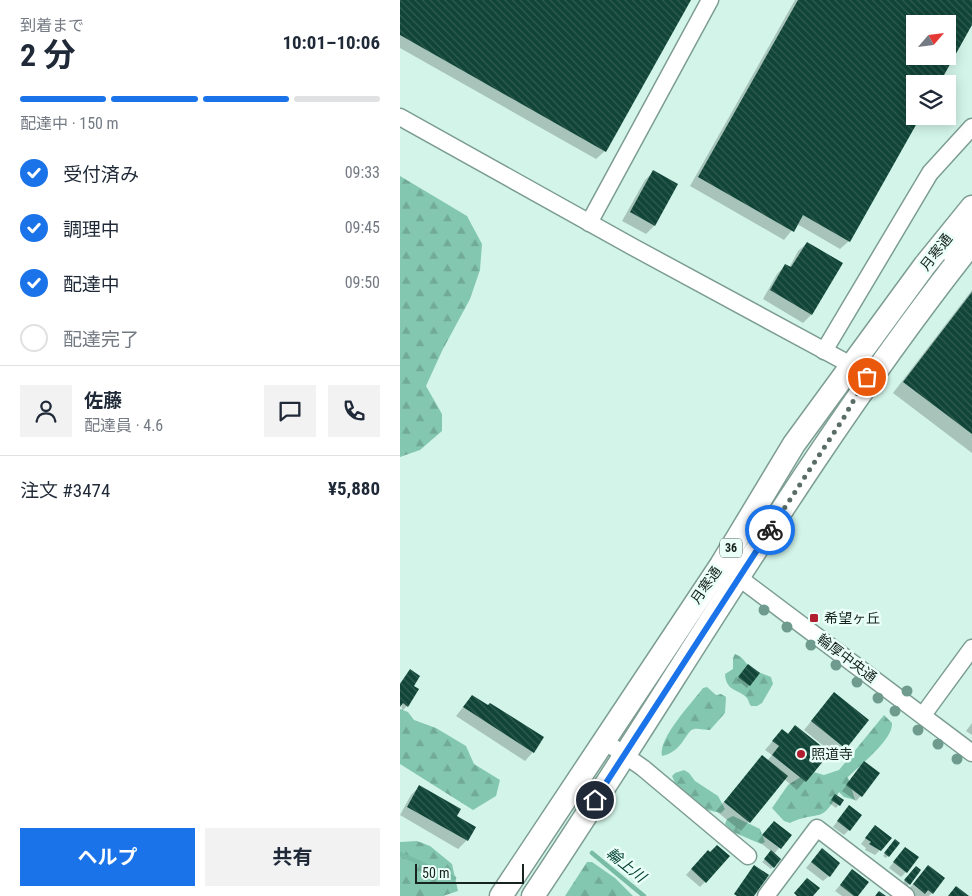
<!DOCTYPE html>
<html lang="ja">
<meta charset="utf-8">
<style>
body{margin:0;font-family:"Roboto Condensed","Noto Sans JP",sans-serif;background:#f2f2f3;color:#1f2937;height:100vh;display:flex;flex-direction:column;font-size:19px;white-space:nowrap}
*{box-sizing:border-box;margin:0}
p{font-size:16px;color:#747a83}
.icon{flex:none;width:28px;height:28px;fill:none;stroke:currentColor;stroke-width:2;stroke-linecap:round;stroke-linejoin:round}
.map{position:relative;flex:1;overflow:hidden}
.details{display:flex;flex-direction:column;background:#fff;width:400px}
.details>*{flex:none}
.needle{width:32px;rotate:62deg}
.controls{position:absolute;left:506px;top:15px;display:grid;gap:10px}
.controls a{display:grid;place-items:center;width:50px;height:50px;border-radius:0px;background:#fff;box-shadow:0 2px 12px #0003;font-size:25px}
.scale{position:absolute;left:15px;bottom:12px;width:109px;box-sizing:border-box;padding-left:5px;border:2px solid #17231f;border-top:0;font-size:14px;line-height:18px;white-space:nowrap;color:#17231f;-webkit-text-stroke:4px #eafff7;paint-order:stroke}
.pin{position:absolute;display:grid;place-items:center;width:42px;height:42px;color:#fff;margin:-21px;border:2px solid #fff;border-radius:50%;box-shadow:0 1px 5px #0007}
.courier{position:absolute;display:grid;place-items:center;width:50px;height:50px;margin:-25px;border:4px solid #1a73e8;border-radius:50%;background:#fff;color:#222;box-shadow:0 1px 6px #0007}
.headline em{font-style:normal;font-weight:700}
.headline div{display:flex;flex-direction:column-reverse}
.headline{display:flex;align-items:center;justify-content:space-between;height:85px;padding:0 20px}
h1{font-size:32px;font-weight:700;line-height:38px}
.bar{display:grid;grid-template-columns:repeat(4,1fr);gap:8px 5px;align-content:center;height:60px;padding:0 20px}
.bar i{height:6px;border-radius:4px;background:#e0e1e3}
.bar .current{background:#1a73e8}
.bar p{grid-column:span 4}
.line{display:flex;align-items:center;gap:12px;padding:0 20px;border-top:1px solid #e0e1e3}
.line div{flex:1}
.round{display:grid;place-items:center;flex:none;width:52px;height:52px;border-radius:0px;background:#f2f2f3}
ol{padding:0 20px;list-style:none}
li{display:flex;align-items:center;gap:15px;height:55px}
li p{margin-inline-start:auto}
li .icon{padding:5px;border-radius:50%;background:#1a73e8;color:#fff;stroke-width:4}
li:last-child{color:#747a83}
li i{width:28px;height:28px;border:2px solid #e0e1e3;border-radius:50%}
.primary-button{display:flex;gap:10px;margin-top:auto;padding:10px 20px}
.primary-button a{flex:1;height:58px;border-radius:0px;background:#1a73e8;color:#fff;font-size:20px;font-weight:700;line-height:58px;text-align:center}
.primary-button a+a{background:#f2f2f3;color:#1f2937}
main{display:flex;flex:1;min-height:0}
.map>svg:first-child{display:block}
.forest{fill:url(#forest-firs)}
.shadow{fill:#0003;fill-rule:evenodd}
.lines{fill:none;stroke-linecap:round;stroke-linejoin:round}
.stream{stroke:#79bca6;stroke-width:4.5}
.building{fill:url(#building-back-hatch);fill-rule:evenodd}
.minor-casing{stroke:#7d9d92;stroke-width:19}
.major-casing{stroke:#7d9d92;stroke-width:22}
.highway-casing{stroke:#7d9d92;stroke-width:25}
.minor{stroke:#fff;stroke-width:16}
.major{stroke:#fff;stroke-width:20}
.highway{stroke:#fff;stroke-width:22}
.tree{fill:#6e9b8e}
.done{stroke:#596c66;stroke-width:5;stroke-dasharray:0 9}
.route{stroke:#1a73e8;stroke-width:6}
.poi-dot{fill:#b11e2f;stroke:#eafff7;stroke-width:2}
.labels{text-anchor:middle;stroke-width:5;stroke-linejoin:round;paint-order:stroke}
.shield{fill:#eafff7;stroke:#566560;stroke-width:1}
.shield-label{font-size:12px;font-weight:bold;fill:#17231f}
.street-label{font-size:14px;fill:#17231f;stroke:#eafff7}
.poi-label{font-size:14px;fill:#17231f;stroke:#eafff7;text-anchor:start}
.water-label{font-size:15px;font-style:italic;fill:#003f31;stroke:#eafff7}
</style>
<main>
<section class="details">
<div class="headline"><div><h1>2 分</h1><p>到着まで</p></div><em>10:01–10:06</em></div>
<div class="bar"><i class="current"></i><i class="current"></i><i class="current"></i><i></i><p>配達中 · 150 m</p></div>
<ol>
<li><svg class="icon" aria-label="check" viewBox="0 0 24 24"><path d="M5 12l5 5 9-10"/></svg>受付済み<p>09:33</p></li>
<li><svg class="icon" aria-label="check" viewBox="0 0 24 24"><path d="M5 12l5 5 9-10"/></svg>調理中<p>09:45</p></li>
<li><svg class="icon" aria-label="check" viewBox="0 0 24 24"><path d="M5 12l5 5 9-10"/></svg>配達中<p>09:50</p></li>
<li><i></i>配達完了</li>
</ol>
<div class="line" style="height:90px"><a class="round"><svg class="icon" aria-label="person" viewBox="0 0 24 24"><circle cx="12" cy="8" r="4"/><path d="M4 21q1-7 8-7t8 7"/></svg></a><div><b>佐藤</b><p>配達員 · 4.6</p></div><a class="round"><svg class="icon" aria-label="chat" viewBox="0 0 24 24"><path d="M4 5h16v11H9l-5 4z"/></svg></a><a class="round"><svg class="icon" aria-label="phone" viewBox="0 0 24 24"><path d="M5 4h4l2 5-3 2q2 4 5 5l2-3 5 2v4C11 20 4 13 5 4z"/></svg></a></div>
<div class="line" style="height:65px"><div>注文 #3474</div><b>¥5,880</b></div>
<div class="primary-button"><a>ヘルプ</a><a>共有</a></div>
</section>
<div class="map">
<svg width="572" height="896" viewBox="0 0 572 896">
<defs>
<pattern id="forest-firs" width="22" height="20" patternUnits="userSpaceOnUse" patternTransform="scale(1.25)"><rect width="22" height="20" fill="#84c7b1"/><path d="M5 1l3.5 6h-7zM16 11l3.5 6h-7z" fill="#71ab98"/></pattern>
<pattern id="building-back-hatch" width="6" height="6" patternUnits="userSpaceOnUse" patternTransform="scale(1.25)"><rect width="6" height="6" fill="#104537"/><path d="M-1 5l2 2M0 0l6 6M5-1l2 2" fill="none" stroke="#325d52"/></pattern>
</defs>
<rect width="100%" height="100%" fill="#d3f5e9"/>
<g class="forest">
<path d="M 0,176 L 67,216 L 82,244 L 80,270 L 70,299 L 42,351 L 26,386 L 42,414 L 42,431 L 20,450 L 0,457 Z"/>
<path d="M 335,654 C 343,657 343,660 348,665 C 354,671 363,674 371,677 L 373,684 L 362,703 L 357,706 L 351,706 C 349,704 349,701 347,698 C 339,689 326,692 325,674 L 333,669 L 333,658 Z"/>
<path d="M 307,687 L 316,695 L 321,694 L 326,697 L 325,713 L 310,730 C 305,730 298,728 294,729 C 286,730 283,752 262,756 C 258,738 292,703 303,688 Z"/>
<path d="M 0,709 L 8,712 L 14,720 L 36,728 L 66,746 L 74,764 L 100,780 L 96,796 L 73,810 L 0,764 Z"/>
<path d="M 484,715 L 492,723 C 493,740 461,764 448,777 L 455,800 L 444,797 L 439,792 C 420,826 420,809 390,823 L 384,821 L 372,808 L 388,785 L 410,771 L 424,775 L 439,770 Z"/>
<path d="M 284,770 L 289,773 L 295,781 L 318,796 L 325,809 L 321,813 L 307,810 L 275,783 L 272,776 L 275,773 Z"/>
<path d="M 333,816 L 360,829 L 365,842 L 361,844 L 333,832 L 325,824 L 327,819 Z"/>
<path d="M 17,841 L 30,846 L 52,864 L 58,891 L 43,896 L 0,896 L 0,842 Z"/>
<path d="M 187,862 L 192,862 L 215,878 L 233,896 L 165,896 Z"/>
</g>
<g class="shadow">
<path d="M 0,0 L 290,0 L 205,151 L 196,159 L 0,48 Z"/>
<path d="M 395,0 L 572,0 L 572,23 L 538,84 L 515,84 L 449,241 L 440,249 L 397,224 L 384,240 L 290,186 ZM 515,24 L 548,24 L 548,56 L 515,56 Z"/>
<path d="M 253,172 L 276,185 L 254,226 L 246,234 L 222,221 L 245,180 Z"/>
<path d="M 407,243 L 441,264 L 411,315 L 403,323 L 363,299 L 377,274 L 385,266 L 389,268 L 398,251 Z"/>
<path d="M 572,290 L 572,453 L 493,393 Z"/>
<path d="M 346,668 L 349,685 L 347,688 L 337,680 Z"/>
<path d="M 10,670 L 12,686 L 7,706 L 2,711 L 0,683 Z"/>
<path d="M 434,693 L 468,720 L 437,757 L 404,730 Z"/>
<path d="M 72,696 L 133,752 L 125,761 L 56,716 Z"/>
<path d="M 572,723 L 572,735 L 566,731 Z"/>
<path d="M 382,730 L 428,753 L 397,790 L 384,779 L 341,831 L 316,811 L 362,757 L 367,761 L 372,755 L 365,750 Z"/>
<path d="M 464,763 L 461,796 L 456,801 L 442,791 Z"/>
<path d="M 19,787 L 56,817 L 74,827 L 67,840 L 58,849 L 0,815 L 11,795 Z"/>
<path d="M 433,798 L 442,801 L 436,808 L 429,803 Z"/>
<path d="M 444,812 L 449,830 L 444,835 L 433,827 Z"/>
<path d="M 368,828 L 390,835 L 374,854 L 373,867 L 371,869 L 362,862 L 372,852 L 358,841 Z"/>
<path d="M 470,832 L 480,850 L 475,855 L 465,850 L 466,848 L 461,844 Z"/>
<path d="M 492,843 L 488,856 L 486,858 L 483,856 Z"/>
<path d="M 500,854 L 506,872 L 501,877 L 489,868 Z"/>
<path d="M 417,855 L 429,876 L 423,881 L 406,868 Z"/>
<path d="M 302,857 L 305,882 L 300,887 L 286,875 Z"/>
<path d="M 528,866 L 532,893 L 529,896 L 516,896 L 508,890 Z"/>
<path d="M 513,870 L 509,884 L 507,886 L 503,883 Z"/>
<path d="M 452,871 L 457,896 L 442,896 L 435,891 Z"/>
</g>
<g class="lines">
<g class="stream">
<path d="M 192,853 L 244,896"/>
<path d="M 0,854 L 54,878"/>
</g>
</g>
<g class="building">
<path d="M 0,0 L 291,0 L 206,152 L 0,35 Z"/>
<path d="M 398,0 L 572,0 L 572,25 L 539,84 L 515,84 L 515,116 L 521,116 L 450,242 L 403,215 L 394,232 L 298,177 ZM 515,24 L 548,24 L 548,56 L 515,56 Z"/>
<path d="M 253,170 L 278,184 L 255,226 L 230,212 Z"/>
<path d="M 407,242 L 443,263 L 412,315 L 370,290 L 385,264 L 391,267 Z"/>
<path d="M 572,292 L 572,434 L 503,382 Z"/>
<path d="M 348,664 L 360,673 L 350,686 L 338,677 Z"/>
<path d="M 10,669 L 20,676 L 14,686 L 19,689 L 8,707 L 3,703 L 0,707 L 0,684 Z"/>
<path d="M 434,692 L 469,720 L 446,749 L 411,721 Z"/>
<path d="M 72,695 L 88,705 L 90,703 L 144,737 L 134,753 L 63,707 Z"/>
<path d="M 395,725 L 430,753 L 406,782 L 372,755 L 379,746 L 372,741 L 382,729 L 388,734 Z"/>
<path d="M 362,755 L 388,776 L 350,823 L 324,802 Z"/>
<path d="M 464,761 L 480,773 L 462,797 L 446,785 Z"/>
<path d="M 19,785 L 61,809 L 57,816 L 76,827 L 68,841 L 7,807 Z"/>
<path d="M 435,794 L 444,800 L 440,806 L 431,800 Z"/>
<path d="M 449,805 L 462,815 L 450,831 L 437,821 Z"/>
<path d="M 374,821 L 392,835 L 381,849 L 362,835 Z"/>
<path d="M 475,825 L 492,838 L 481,851 L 469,844 L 471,842 L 465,838 Z"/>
<path d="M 495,839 L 500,843 L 489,857 L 484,853 Z"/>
<path d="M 317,845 L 330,856 L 306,883 L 291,869 L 308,850 L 310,852 Z"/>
<path d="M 505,847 L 519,857 L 507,873 L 493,862 Z"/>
<path d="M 422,848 L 440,863 L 430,877 L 411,862 Z"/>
<path d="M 371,850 L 381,859 L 374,868 L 364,859 Z"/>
<path d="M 354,865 L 369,875 L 354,896 L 337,896 L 334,894 Z"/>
<path d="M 528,865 L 545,878 L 533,894 L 528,890 L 525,894 L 513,884 Z"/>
<path d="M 516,866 L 521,870 L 510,885 L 504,880 Z"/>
<path d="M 452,869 L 469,882 L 458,896 L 454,896 L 440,885 Z"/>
<path d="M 407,878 L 420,888 L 413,896 L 397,896 L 394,893 Z"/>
<path d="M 556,886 L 569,896 L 548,896 Z"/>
<path d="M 479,891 L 486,896 L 475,896 Z"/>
</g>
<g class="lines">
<g class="minor-casing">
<g id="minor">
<path d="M 0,117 L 233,247 L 451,365"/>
<path d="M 189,223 L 310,0"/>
<path d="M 424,351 L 530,173 L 572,127"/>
<path d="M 330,571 L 572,753"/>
<path d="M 523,715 L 572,648"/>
<path d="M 203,740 L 243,768 L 348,856"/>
<path d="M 366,896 L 417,828 L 506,896"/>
</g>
</g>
<g class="major-casing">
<path id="major" d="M 552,253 L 572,227"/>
</g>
<g class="highway-casing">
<g id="highway">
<path d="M 101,896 L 321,565 L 394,444 L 525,265 L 572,207"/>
<path d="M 133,896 C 279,678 409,449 572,243"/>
</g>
</g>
<use href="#minor" class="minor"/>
<use href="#major" class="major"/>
<use href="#highway" class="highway"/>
</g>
<g class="tree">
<circle cx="364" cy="610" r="5.5"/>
<circle cx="387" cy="627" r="5.5"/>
<circle cx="411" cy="645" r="5.5"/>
<circle cx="436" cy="665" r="5.5"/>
<circle cx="457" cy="682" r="5.5"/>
<circle cx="507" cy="691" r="5.5"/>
<circle cx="478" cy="698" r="5.5"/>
<circle cx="495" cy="711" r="5.5"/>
<circle cx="518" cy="730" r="5.5"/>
<circle cx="538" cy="744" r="5.5"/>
<circle cx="557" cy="759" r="5.5"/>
</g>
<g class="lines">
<path class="done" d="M 370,530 L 443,419 L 467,377"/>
<path class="route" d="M 195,800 L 370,530"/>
</g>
<g class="poi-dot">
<rect x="409" y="613" width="10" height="10" rx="2.5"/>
<circle cx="401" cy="754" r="5"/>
</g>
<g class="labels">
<rect class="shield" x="320" y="538.5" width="22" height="19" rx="4"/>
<g class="shield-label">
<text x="331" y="552">36</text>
</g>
<g class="street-label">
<text transform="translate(536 252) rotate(-52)" y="5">月寒通</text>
<text transform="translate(306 585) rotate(-55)" y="5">月寒通</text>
<text transform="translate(447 658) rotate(37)" y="5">輪厚中央通</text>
</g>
<g class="poi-label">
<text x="424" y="623">希望ヶ丘</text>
<text x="411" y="759">照道寺</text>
</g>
<g class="water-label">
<text transform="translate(226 865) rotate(39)" y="5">輪上川</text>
</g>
</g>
</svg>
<div class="controls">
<a><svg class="needle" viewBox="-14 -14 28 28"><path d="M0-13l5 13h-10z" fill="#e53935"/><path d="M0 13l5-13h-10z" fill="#747a83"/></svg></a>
<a><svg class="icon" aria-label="layers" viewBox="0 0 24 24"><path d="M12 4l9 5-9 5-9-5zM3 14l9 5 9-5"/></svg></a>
</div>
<div class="scale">50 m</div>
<div class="pin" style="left:467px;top:377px;background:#ea580c"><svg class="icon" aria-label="bag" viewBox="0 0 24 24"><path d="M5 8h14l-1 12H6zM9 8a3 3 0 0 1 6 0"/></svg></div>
<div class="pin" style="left:195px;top:800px;background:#1f2937"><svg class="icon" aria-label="home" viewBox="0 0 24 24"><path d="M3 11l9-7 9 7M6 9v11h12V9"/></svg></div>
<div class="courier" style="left:370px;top:530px"><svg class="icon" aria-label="bike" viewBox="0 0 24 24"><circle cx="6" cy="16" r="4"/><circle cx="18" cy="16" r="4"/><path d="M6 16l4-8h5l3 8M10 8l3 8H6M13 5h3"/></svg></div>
</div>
</main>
